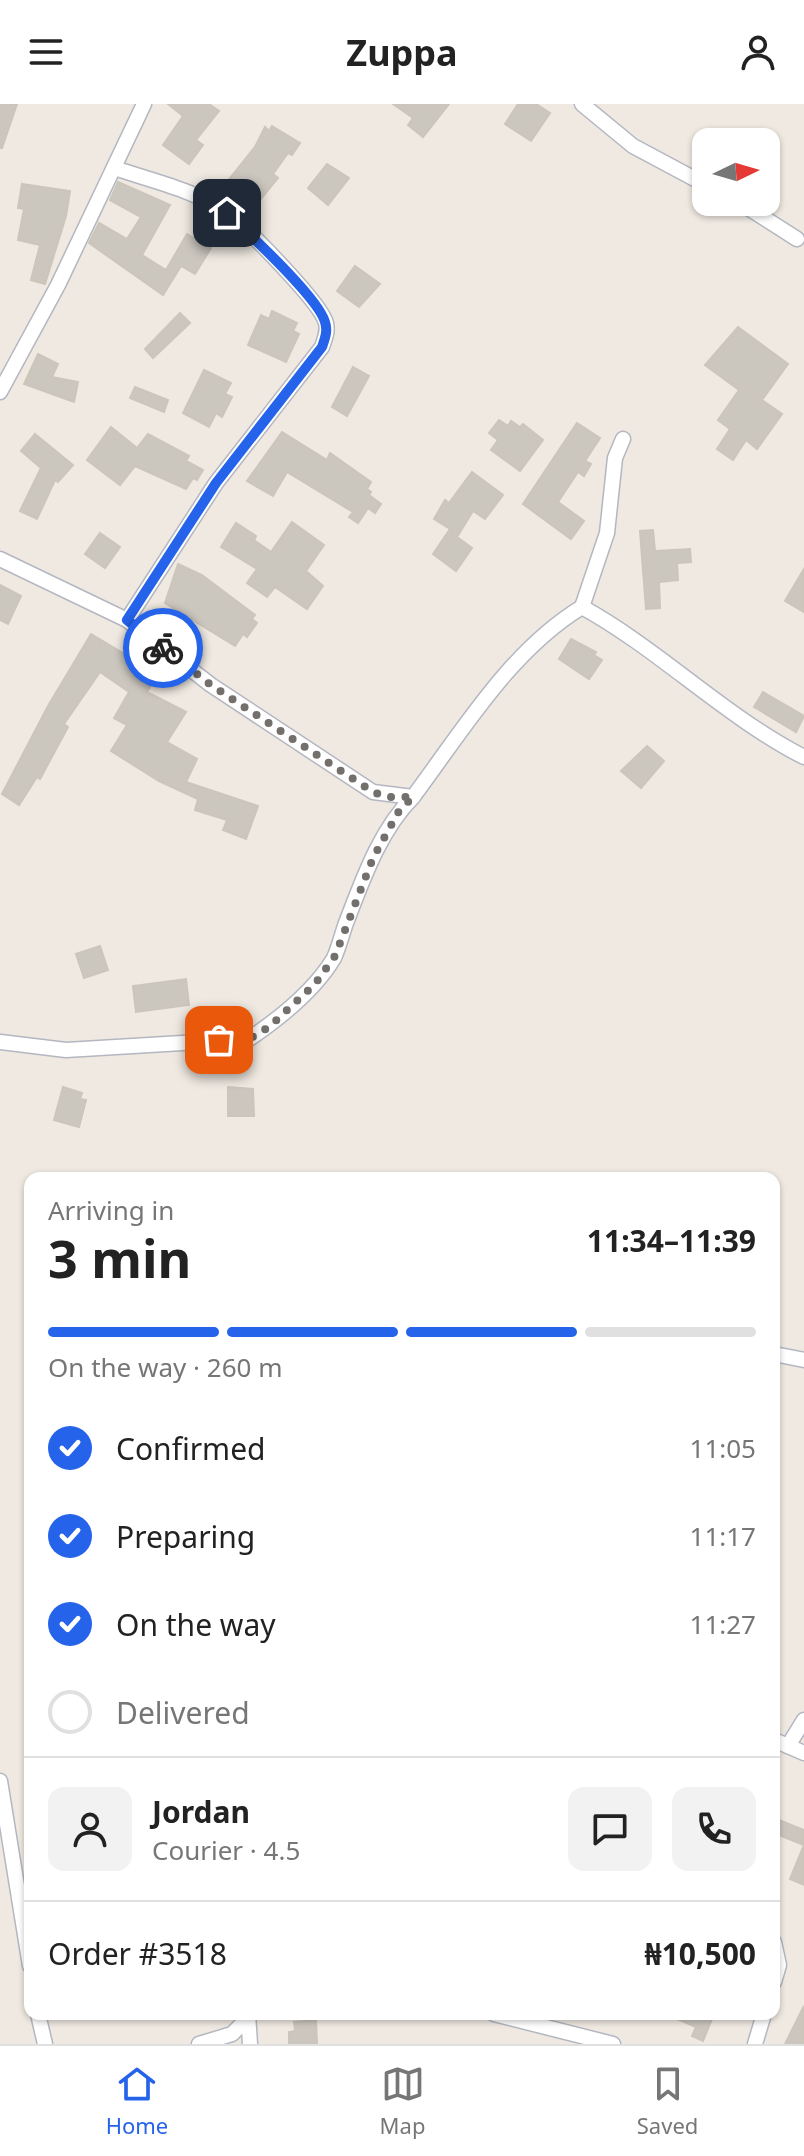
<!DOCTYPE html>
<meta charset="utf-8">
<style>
body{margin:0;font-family:"Noto Sans",sans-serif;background:#f2f2f2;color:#222;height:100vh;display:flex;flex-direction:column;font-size:30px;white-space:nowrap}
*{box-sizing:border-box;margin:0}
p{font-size:26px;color:#767676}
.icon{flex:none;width:44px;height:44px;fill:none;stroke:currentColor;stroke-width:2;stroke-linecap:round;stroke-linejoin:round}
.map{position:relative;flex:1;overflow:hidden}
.sheet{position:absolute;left:24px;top:1068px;width:756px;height:848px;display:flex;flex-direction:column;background:#fff;border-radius:16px;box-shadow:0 2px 6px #0004}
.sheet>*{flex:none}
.needle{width:52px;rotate:85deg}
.fabs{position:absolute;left:692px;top:24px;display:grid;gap:16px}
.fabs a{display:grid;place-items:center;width:88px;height:88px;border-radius:16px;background:#fff;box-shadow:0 2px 6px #0004;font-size:40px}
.pin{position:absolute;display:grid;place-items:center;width:68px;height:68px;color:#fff;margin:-34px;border-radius:16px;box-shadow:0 4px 12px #0006}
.courier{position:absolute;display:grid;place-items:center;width:80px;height:80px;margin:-40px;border:6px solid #2563eb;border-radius:50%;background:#fff;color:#222;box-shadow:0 2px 10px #0007}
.headline em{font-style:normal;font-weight:700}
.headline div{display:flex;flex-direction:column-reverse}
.headline{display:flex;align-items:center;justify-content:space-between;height:136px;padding:0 24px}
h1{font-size:52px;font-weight:700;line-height:60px}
.bar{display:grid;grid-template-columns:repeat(4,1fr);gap:12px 8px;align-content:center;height:96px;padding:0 24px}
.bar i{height:10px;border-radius:6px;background:#e0e0e0}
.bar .current{background:#2563eb}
.bar p{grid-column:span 4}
.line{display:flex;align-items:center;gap:20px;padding:0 24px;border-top:2px solid #e0e0e0}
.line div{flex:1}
.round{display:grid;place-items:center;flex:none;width:84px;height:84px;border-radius:16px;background:#f2f2f2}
ol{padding:0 24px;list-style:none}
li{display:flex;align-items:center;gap:24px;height:88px}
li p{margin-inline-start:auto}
li .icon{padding:8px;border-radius:50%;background:#2563eb;color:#fff;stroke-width:4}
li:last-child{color:#767676}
li i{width:44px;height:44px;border:4px solid #e0e0e0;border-radius:50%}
header{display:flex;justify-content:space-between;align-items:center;height:104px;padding:0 24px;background:#fff;font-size:36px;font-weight:700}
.tabs{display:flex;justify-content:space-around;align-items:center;height:112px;border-top:2px solid #e0e0e0;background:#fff;font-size:22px;color:#767676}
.tabs a{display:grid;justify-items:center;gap:4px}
.tabs .current{color:#2563eb}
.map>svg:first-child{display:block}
.building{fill:#cbc7bf;stroke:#cbc5ba;stroke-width:2}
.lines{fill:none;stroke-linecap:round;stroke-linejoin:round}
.minor-casing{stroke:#b4b7c1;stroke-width:17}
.minor{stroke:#fff;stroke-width:14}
.done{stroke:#726f6d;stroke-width:8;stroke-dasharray:0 14.4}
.route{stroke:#2563eb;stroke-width:10}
</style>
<header><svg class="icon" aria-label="menu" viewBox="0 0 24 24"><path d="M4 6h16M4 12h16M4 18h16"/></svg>Zuppa<svg class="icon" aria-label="person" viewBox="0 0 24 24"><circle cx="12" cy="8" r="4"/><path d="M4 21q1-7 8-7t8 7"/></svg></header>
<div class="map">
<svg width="804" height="1940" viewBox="0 0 804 1940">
<rect width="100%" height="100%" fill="#efe9e1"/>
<g class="building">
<path d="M 0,0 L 17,0 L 2,44 L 0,44 Z"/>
<path d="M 168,0 L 209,0 L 219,7 L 196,36 L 203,41 L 189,60 L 163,41 L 183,12 Z"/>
<path d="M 393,0 L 449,0 L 423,33 L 408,21 L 413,14 Z"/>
<path d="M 518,0 L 536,0 L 550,9 L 531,37 L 505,20 Z"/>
<path d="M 272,22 L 300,39 L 292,51 L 288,49 L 273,70 L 278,74 L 251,107 L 222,84 L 255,43 L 265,23 L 269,27 Z"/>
<path d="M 327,60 L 349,74 L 328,101 L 308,84 Z"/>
<path d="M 118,78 L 170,101 L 142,151 L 166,166 L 187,130 L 211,144 L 195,170 L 181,162 L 163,191 L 89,139 L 99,119 L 127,135 L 141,113 L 110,96 Z"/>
<path d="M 22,80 L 70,87 L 66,112 L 45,180 L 31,176 L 40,141 L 18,136 L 24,105 L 18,104 Z"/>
<path d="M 355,162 L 380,180 L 359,203 L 337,187 Z"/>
<path d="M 272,207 L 297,219 L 293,227 L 299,230 L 286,258 L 248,241 L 261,211 L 269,215 Z"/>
<path d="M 180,209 L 190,219 L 153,254 L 145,245 Z"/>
<path d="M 738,223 L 788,260 L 762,296 L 782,310 L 757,345 L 746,336 L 733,356 L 717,345 L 730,325 L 718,316 L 739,286 L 705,261 Z"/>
<path d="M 38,250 L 58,260 L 52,273 L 78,278 L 74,298 L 24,280 Z"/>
<path d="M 353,263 L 369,272 L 347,312 L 332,303 Z"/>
<path d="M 204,266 L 231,279 L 225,290 L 232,293 L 222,313 L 216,309 L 209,323 L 183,309 Z"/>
<path d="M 135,283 L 168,296 L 164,308 L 130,294 Z"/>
<path d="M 499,316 L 508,322 L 511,317 L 520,323 L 523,320 L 543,336 L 520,367 L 491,346 L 498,336 L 489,329 Z"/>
<path d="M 577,319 L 600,334 L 585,357 L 591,360 L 584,372 L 578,368 L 558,398 L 584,417 L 571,435 L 523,400 Z"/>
<path d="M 111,323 L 137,344 L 148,330 L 189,352 L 186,357 L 203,366 L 197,376 L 193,374 L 186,385 L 135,362 L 120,381 L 87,356 Z"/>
<path d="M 282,328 L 327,356 L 330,349 L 371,378 L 367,385 L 371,388 L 369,391 L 381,400 L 375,409 L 368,404 L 358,419 L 349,413 L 353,408 L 287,368 L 273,392 L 247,377 Z"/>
<path d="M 35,330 L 73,361 L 58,378 L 55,376 L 37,415 L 20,407 L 41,364 L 21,347 Z"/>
<path d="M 472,368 L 503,391 L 485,415 L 473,407 L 457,433 L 472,444 L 456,467 L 433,450 L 450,425 L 434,415 L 445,396 L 449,399 Z"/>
<path d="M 292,418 L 324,441 L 306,467 L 323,482 L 307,505 L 275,483 L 267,493 L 247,479 L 257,465 L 221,443 L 236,419 L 256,432 L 254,436 L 271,448 Z"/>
<path d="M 653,426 L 655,447 L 690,445 L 691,458 L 677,459 L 678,476 L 659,478 L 660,504 L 646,505 L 640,427 Z"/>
<path d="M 100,429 L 120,443 L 105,464 L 85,450 Z"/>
<path d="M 178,460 L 202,471 L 255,511 L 252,515 L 257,519 L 247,533 L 243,530 L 235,542 L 165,499 Z"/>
<path d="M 804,465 L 804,508 L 785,497 Z"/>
<path d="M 0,481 L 21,492 L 8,520 L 0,516 Z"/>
<path d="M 91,530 L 143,561 L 150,551 L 159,558 L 146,576 L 152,580 L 147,588 L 186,608 L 167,638 L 197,655 L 186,678 L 258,702 L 246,735 L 223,726 L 227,716 L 195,706 L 198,695 L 159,677 L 111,647 L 127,621 L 114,614 L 129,588 L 100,568 L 64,620 L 68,623 L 40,675 L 37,673 L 19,701 L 2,690 L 48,602 Z"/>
<path d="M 571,535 L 596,548 L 594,551 L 602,556 L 589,575 L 559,555 Z"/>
<path d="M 763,588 L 804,612 L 796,628 L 754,603 Z"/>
<path d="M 647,642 L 664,657 L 641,684 L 621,667 Z"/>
<path d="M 100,842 L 108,866 L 84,874 L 76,850 Z"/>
<path d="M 186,875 L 189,901 L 136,908 L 133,882 Z"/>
<path d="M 63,983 L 82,989 L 80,995 L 86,996 L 79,1023 L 54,1016 Z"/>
<path d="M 228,983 L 253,985 L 254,1012 L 228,1012 Z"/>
<path d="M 774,1714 L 804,1726 L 804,1781 L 790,1775 L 804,1741 L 774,1729 Z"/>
<path d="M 804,1902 L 804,1940 L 785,1940 Z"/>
<path d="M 666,1910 L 714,1910 L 703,1937 L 692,1932 L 696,1923 Z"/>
<path d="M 316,1916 L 317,1940 L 289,1940 L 289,1928 L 295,1927 L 294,1918 Z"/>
</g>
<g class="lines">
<g class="minor-casing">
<g id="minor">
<path d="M 582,0 L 633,42 L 706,81"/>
<path d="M 115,64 C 151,77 197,86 228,110 C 247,124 321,199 326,219 C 328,228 325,234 322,243 L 216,379 L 127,516"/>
<path d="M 739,98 L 797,135"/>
<path d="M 0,288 L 58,181 L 144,0"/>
<path d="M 0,455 L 127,516 L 211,581 L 373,688 L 413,693 C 463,626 510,547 582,503 C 660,546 724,612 804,653"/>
<path d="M 582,503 L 607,429 L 615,354 L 623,335"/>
<path d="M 0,938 L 66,946 L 249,935 C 280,914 315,886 334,854 C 339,843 342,830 346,819 C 363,775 380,726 413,693"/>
<path d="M 774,1250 L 804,1256"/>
<path d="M 774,1636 L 804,1649"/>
<path d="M 788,1642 L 804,1616"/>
<path d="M 0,1677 L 30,1862"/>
<path d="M 774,1838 L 779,1861 L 774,1878"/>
<path d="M 38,1910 L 45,1940"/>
<path d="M 248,1910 L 250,1940"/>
<path d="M 494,1910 L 613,1940"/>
<path d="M 199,1940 L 232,1930 L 248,1914"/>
<path d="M 755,1940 L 764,1910"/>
</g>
</g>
<use href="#minor" class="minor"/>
</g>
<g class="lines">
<path class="done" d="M 163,544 L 211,581 L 373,688 L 388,693 L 413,693 L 399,707 L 373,754 L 335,852 L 315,880 L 269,923 L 249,935 L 219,936"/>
<path class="route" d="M 163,544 L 127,516 L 216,379 L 322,243 C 325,234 328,227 325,218 C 318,193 248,129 227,109"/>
</g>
</svg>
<div class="fabs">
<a><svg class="needle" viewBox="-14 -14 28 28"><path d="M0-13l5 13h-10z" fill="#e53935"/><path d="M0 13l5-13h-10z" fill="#767676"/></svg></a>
</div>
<div class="pin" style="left:219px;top:936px;background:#ea580c"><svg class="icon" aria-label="bag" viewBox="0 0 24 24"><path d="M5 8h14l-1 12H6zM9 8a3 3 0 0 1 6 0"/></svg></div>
<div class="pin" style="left:227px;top:109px;background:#1f2937"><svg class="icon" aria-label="home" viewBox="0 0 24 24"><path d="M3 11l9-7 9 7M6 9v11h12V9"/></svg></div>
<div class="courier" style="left:163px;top:544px"><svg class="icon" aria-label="bike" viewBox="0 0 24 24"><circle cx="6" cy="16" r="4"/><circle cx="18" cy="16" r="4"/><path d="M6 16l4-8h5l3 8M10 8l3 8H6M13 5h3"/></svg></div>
<section class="sheet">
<div class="headline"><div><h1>3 min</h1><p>Arriving in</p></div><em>11:34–11:39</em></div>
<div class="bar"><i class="current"></i><i class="current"></i><i class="current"></i><i></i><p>On the way · 260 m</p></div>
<ol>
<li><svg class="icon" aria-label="check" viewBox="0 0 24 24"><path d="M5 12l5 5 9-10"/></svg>Confirmed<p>11:05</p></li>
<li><svg class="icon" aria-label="check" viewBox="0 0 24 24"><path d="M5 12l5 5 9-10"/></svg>Preparing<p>11:17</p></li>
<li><svg class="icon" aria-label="check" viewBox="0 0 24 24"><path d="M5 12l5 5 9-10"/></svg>On the way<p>11:27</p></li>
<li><i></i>Delivered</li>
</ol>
<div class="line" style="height:144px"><a class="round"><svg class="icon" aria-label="person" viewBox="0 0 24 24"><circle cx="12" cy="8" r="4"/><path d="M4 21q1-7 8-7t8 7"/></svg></a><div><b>Jordan</b><p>Courier · 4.5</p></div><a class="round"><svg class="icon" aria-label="chat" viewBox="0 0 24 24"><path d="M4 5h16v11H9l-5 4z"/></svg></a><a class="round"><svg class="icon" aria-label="phone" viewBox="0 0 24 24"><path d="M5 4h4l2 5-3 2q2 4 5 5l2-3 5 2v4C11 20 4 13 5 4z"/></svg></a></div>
<div class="line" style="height:104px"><div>Order #3518</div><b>₦10,500</b></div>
</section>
</div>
<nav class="tabs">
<a class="current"><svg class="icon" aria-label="home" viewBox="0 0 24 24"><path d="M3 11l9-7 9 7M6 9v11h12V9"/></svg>Home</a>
<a><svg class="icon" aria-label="map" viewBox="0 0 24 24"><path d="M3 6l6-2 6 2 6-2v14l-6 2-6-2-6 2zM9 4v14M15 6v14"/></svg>Map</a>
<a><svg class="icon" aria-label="saved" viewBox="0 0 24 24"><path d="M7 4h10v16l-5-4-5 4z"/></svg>Saved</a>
</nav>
